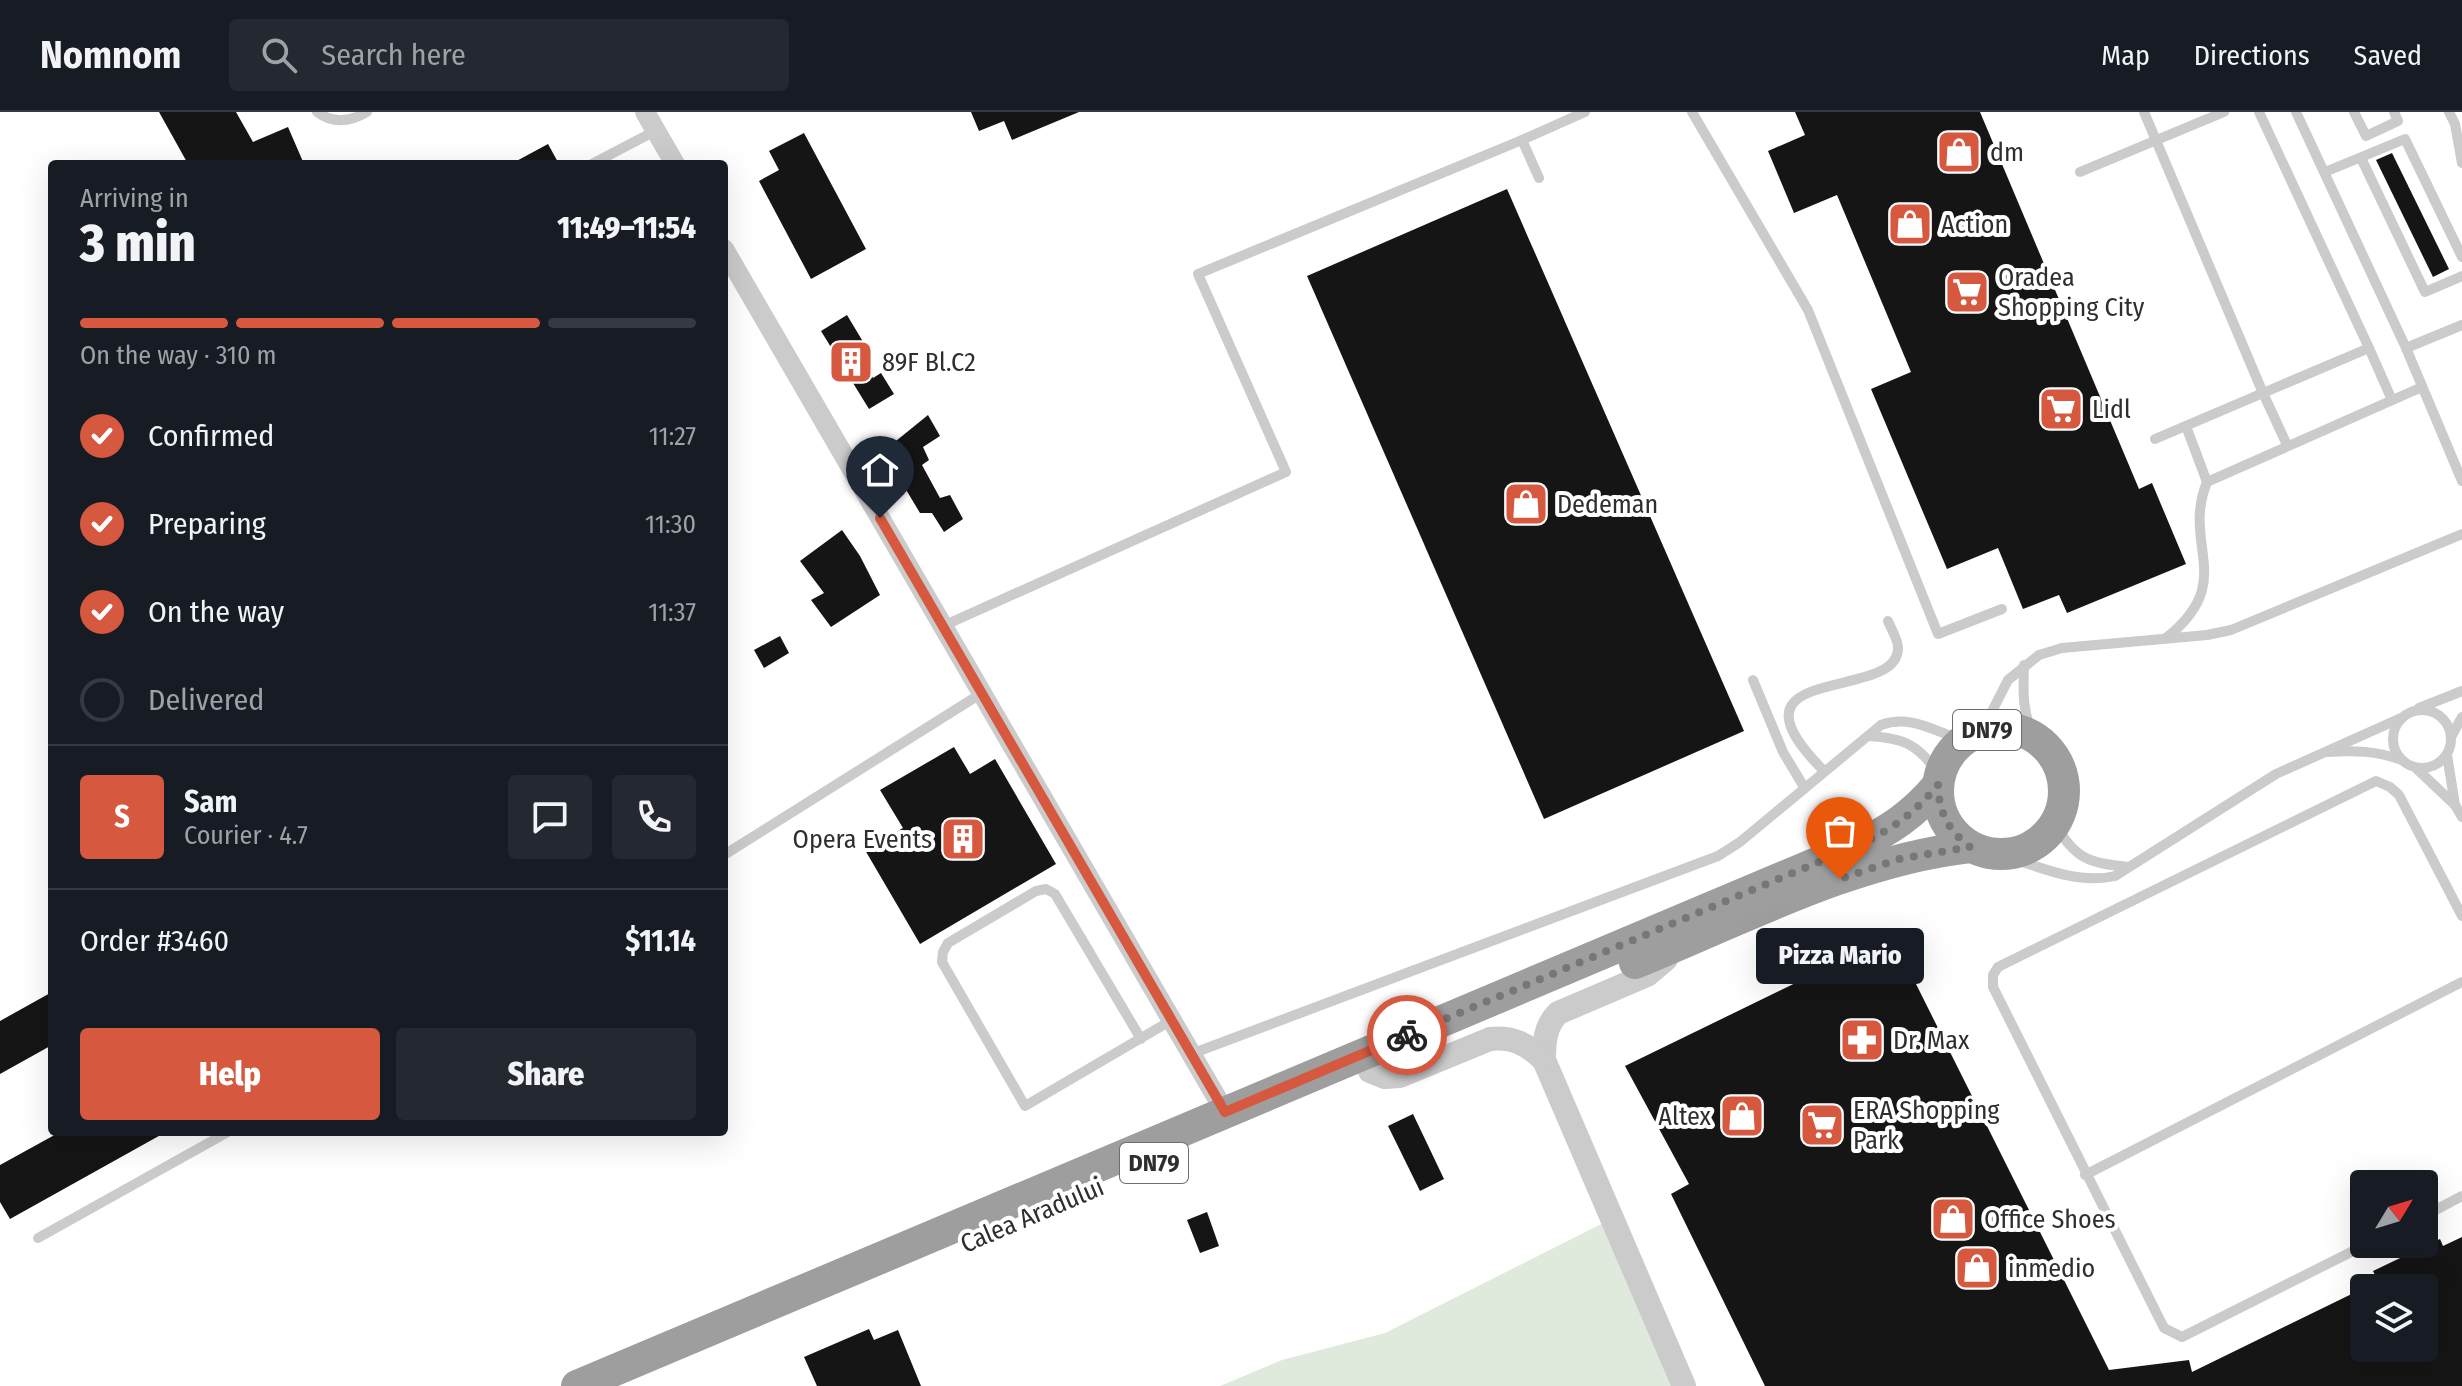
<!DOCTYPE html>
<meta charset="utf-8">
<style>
body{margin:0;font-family:"Fira Sans Condensed",sans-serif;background:#242831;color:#f1f3f6;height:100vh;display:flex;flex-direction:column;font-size:30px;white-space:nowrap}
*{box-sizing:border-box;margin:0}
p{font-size:26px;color:#9ea1a6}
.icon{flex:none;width:44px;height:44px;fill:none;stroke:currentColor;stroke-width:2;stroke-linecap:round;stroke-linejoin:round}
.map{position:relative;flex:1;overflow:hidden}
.sheet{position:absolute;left:48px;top:48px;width:680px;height:976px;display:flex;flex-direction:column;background:#171b24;border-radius:8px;box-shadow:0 8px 32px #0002}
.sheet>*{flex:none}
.needle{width:52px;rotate:52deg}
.buttons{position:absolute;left:2350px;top:1058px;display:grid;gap:16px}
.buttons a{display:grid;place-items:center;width:88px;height:88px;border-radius:8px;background:#171b24;box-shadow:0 8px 32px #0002;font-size:40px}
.pin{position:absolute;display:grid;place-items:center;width:68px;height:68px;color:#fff;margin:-82px -34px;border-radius:50% 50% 50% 0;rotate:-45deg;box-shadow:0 0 8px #0007}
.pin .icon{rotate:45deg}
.courier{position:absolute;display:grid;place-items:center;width:80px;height:80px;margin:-40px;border:6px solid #d6583f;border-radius:50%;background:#fff;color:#222;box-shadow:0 2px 10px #0007}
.bubble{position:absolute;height:56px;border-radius:8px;background:#171b24;box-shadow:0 8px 32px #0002;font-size:26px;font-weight:800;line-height:56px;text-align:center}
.summary em{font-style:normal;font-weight:800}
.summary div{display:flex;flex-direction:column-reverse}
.summary{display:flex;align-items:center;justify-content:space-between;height:136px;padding:0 32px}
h1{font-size:52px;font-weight:800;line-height:60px}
.bar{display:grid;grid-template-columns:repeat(4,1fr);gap:12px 8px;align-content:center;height:96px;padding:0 32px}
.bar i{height:10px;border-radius:6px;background:#363941}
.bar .active{background:#d6583f}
.bar p{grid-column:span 4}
.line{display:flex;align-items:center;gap:20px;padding:0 32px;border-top:2px solid #363941}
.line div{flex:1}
.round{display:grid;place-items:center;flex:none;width:84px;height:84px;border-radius:8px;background:#242831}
ol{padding:0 32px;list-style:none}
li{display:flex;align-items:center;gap:24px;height:88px}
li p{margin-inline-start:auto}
li .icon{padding:8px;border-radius:50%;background:#d6583f;color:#fff;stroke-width:4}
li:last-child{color:#9ea1a6}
li i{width:44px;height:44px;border:4px solid #363941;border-radius:50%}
.action{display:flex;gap:16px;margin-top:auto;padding:16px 32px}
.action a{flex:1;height:92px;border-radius:8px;background:#d6583f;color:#fff;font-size:32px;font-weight:800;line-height:92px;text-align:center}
.action a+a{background:#242831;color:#f1f3f6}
header{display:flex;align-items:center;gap:48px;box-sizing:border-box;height:112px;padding:0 40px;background:#171b24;border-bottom:2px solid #363941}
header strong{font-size:38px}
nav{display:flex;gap:44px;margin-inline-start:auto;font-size:28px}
.search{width:560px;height:72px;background:#242831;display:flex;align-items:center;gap:20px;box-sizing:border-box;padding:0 28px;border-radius:8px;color:#9ea1a6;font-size:30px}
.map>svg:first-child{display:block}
.green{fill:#e0eadc}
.building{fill:#151515}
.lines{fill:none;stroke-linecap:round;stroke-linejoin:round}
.service{stroke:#cbcbcb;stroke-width:10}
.minor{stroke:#cbcbcb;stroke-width:20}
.tertiary{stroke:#cbcbcb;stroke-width:24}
.trunk{stroke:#9e9e9e;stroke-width:32}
.done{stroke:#777;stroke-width:8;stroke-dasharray:0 14.4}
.route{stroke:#d6583f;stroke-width:10}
.labels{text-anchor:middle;stroke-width:8;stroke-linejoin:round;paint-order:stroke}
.shield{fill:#fff;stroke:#6d6d6d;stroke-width:2}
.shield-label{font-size:24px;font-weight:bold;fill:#2e2e2e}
.poi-label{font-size:26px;fill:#2e2e2e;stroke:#fff;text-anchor:start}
.street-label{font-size:26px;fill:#2e2e2e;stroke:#fff}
</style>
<header>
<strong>Nomnom</strong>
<div class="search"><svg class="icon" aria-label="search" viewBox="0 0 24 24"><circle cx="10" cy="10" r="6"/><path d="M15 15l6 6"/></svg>Search here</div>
<nav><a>Map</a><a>Directions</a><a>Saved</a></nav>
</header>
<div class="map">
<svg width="2462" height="1274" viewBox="0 0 2462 1274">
<rect width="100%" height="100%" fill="#fff"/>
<path class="green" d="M 1611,1107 L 1687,1274 L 1220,1274 L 1282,1248 L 1385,1221 Z"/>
<g class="building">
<path d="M 159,0 L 236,0 L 253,30 L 288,15 L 304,52 L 188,52 Z"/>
<path d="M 971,0 L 1079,0 L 1012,28 L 1004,9 L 979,19 Z"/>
<path d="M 1795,0 L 1980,0 L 2139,377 L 2152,371 L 2186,452 L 2067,501 L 2059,483 L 2023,497 L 1998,436 L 1947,457 L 1871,277 L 1911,260 L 1837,83 L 1794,101 L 1768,39 L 1805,23 Z"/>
<path d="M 804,21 L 866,137 L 811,167 L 759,69 L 779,58 L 769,39 Z"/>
<path d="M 548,32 L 559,52 L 511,52 Z"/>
<path d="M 2392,41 L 2449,157 L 2433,165 L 2376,48 Z"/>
<path d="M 1507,77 L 1744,619 L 1544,707 L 1307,164 Z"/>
<path d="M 847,203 L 865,233 L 856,239 L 873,266 L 881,261 L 894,282 L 869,297 L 821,219 Z"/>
<path d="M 928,303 L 940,324 L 923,335 L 929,348 L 922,353 L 940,386 L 950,383 L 963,407 L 944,420 L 932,401 L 920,401 L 899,366 L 907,362 L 891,333 Z"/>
<path d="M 842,418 L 860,444 L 880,483 L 831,515 L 811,488 L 824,481 L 800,449 Z"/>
<path d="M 780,524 L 789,541 L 764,556 L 754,538 Z"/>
<path d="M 954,635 L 970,662 L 995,647 L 1056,752 L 920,832 L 865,738 L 903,716 L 880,678 Z"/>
<path d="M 1892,824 L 2109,1258 L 2189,1248 L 2192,1260 L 2364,1176 L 2364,1236 L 2424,1236 L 2424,1176 L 2381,1176 L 2373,1159 L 2440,1127 L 2443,1134 L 2462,1125 L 2462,1274 L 1765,1274 L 1671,1082 L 1689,1072 L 1625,954 Z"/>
<path d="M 52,880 L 52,933 L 0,962 L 0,909 Z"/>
<path d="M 1413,1002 L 1444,1067 L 1420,1079 L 1388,1014 Z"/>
<path d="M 60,1020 L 166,1020 L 10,1107 L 0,1090 L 0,1053 Z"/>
<path d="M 1207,1100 L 1219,1134 L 1200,1141 L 1187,1108 Z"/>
<path d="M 869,1217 L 874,1228 L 898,1218 L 921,1274 L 817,1274 L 804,1245 Z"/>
</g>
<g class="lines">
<g class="service">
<path d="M 317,0 C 333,12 350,10 367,0"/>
<path d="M 1692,0 L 1808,198 L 1938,522 L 2002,497"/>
<path d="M 2144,0 L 2263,281 L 2155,327"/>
<path d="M 2259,0 L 2369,236 L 2263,281 L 2287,333"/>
<path d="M 2296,0 L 2406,236 L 2462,369"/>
<path d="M 2354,0 L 2366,24 L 2398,9 L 2394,0"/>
<path d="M 2449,0 L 2455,12 L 2462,51"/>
<path d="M 2361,46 L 2425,180 L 2462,164"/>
<path d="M 592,52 L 655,19"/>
<path d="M 2080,60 L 2224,0"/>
<path d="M 2325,60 L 2405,27 L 2462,145"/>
<path d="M 1539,66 L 1522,28 L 1585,0"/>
<path d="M 2369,236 L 2392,288"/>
<path d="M 2406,236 L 2462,213"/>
<path d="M 2186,314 L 2207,370"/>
<path d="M 943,514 L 1286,360 L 1198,162 L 1522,28"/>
<path d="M 2166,526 C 2238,469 2181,434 2207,370 L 2422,275"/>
<path d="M 2024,553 C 2023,580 2022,602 2035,626"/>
<path d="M 1753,568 L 1783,640 L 1804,675"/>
<path d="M 2419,596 L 2462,579"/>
<circle cx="2422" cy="627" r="29"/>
<path d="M 1982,619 L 2008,568 L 2039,543 L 2062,536 L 2207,523 L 2231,518 L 2462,422"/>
<path d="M 1868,624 C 1905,626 1919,633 1940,664"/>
<path d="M 2451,625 L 2462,605"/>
<path d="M 2328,640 C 2355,638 2376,639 2402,648"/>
<path d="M 2447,643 L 2455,693 L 2462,705"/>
<path d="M 2416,656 L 2455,693"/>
<path d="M 1823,658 C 1715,549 1896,591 1898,537 C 1899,529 1891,517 1888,509"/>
<path d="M 2055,712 C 2075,747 2089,751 2128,755"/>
<path d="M 2000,742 C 2036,754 2077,773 2115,764 L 2276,662 L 2401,606"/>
<path d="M 724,743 L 982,581"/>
<path d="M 1141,927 L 1055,782 L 1046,777 L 1036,779 L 948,831 L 943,840 L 942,850 L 1025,994 L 1172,908"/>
<path d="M 1191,942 L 1718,744 L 1740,730 L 1881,613 C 1911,602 1935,620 1963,628"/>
<path d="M 2085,1063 L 2462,870"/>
<path d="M 2424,1104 L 2462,1084"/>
<path d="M 38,1126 L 228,1020"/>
<path d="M 2367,1132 L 2182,1225 L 2164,1216 L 1993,875 L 1993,863 L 1998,855 L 2376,669 L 2390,675 L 2399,683 L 2462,804"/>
</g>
<g class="minor">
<path d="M 645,0 L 675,52"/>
<path d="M 724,137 L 1225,1000"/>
</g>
<g class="tertiary">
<path d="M 1666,847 L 1647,863 L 1558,901 C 1545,914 1544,930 1544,948 L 1684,1274"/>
<path d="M 1370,959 L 1385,965 L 1400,964 L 1490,927 C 1513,924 1528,933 1544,948"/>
</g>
<g class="trunk">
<circle cx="2001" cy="679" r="63"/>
<path d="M 1635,851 C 1743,807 1854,748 1970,735"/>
<path d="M 577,1274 L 1857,734 C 1890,718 1914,702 1938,673"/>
</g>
</g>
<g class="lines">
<path class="done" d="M 1407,923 L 1857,734 C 1892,717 1913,703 1938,673 C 1939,701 1948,718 1970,735 L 1899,747 L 1840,767"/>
<path class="route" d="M 880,406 L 1225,1000 L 1407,923"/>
</g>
<defs>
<g id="shop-square" transform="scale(2.3)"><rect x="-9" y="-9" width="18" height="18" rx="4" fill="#d6583f" stroke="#fff"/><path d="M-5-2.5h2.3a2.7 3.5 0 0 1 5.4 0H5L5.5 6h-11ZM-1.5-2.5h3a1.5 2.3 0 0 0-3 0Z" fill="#fff"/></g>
<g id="supermarket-square" transform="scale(2.3)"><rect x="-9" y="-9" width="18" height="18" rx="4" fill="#d6583f" stroke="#fff"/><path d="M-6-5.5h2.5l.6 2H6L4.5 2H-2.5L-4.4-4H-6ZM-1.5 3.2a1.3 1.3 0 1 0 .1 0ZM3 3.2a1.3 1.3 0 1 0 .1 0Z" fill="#fff"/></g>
<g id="building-square" transform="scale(2.3)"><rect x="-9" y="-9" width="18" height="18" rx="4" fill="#d6583f" stroke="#fff"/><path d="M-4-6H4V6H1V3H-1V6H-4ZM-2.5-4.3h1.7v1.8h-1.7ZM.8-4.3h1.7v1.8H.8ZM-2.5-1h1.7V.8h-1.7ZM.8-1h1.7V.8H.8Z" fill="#fff"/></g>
<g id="pharmacy-square" transform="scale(2.3)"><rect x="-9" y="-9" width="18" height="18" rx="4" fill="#d6583f" stroke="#fff"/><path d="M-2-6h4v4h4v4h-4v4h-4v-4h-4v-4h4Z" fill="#fff"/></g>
</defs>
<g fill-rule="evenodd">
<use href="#shop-square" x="1959" y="40"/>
<use href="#shop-square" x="1910" y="112"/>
<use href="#supermarket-square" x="1967" y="180"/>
<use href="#building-square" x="851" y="250"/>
<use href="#supermarket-square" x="2061" y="297"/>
<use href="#shop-square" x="1526" y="392"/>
<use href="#building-square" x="963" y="727"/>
<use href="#pharmacy-square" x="1862" y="928"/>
<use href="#shop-square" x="1742" y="1004"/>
<use href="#supermarket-square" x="1822" y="1013"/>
<use href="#shop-square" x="1953" y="1107"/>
<use href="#shop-square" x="1977" y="1156"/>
</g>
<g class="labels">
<g class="shield">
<rect x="1953" y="598" width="68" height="40" rx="6"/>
<rect x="1120" y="1031" width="68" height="40" rx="6"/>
</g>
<g class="shield-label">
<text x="1987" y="626">DN79</text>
<text x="1154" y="1059">DN79</text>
</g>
<g class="poi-label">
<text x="1990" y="49">dm</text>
<text x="1941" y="121">Action</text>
<text x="1998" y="174">Oradea<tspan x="1998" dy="30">Shopping City</tspan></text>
<text x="882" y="259">89F Bl.C2</text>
<text x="2092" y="306">Lidl</text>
<text x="1557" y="401">Dedeman</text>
<text x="932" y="736" text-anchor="end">Opera Events</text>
<text x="1893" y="937">Dr. Max</text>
<text x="1853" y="1007">ERA Shopping<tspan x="1853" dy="30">Park</tspan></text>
<text x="1711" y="1013" text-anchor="end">Altex</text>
<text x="1984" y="1116">Office Shoes</text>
<text x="2008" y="1165">inmedio</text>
</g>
<g class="street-label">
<text transform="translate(1032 1103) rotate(-23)" y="9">Calea Aradului</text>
</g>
</g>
</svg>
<div class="buttons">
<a><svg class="needle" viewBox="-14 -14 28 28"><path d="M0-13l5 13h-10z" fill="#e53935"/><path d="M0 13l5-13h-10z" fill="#9ea1a6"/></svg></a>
<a><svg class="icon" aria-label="layers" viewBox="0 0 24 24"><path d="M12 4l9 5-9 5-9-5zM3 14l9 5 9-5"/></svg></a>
</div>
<div class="pin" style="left:1840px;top:767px;background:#ea580c"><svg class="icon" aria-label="bag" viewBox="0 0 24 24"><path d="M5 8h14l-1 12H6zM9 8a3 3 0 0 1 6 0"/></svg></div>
<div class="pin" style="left:880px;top:406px;background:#1f2937"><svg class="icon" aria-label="home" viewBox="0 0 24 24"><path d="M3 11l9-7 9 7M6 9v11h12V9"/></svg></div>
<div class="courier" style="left:1407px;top:923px"><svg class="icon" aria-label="bike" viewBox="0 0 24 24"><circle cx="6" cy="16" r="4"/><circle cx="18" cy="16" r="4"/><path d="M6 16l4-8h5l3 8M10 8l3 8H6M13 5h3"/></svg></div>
<div class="bubble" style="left:1756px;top:816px;width:168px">Pizza Mario</div>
<section class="sheet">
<div class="summary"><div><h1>3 min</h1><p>Arriving in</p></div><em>11:49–11:54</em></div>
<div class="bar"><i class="active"></i><i class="active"></i><i class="active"></i><i></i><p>On the way · 310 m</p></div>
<ol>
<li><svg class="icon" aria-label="check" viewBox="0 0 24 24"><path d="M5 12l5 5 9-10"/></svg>Confirmed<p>11:27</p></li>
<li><svg class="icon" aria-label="check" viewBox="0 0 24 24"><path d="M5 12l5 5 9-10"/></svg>Preparing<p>11:30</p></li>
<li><svg class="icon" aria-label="check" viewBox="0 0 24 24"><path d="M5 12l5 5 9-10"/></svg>On the way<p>11:37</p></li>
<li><i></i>Delivered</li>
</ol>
<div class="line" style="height:144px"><b class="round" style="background:#d6583f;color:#fff">S</b><div><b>Sam</b><p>Courier · 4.7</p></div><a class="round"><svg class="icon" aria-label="chat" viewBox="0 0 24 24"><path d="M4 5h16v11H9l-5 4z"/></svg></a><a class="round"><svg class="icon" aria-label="phone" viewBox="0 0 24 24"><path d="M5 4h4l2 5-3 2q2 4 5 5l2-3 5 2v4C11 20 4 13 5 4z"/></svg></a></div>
<div class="line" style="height:104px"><div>Order #3460</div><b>$11.14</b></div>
<div class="action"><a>Help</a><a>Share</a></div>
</section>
</div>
